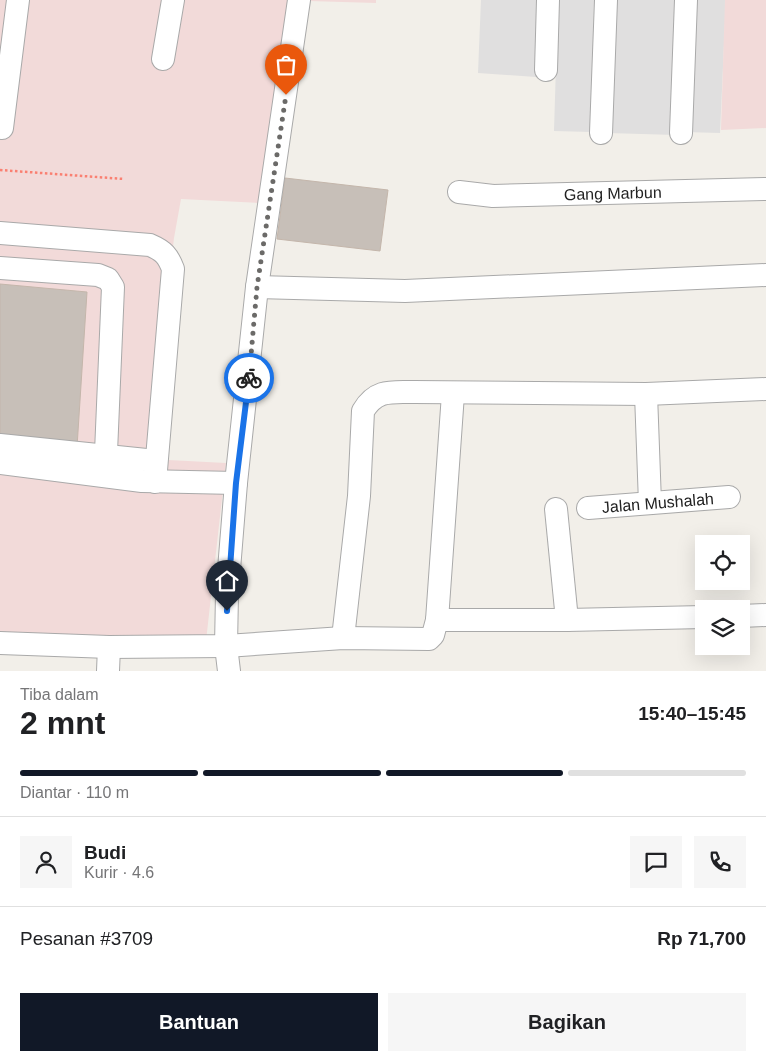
<!DOCTYPE html>
<html lang="id">
<meta charset="utf-8">
<style>
body{margin:0;font-family:Helvetica,sans-serif;background:#f6f6f6;color:#202124;height:100vh;display:flex;flex-direction:column;font-size:19px;white-space:nowrap}
*{box-sizing:border-box;margin:0}
p{font-size:16px;color:#757577}
.icon{flex:none;width:28px;height:28px;fill:none;stroke:currentColor;stroke-width:2;stroke-linecap:round;stroke-linejoin:round}
.map{position:relative;height:671px;overflow:hidden}
.panel{display:flex;flex-direction:column;background:#fff;flex:1}
.panel>*{flex:none}
.tools{position:absolute;left:695px;top:535px;display:grid;gap:10px}
.tools a{display:grid;place-items:center;width:55px;height:55px;border-radius:0px;background:#fff;box-shadow:0 5px 20px #0002;font-size:25px}
.pin{position:absolute;display:grid;place-items:center;width:42px;height:42px;color:#fff;margin:-51px -21px;border-radius:50% 50% 50% 0;rotate:-45deg;box-shadow:0 0 5px #0007}
.pin .icon{rotate:45deg}
.courier{position:absolute;display:grid;place-items:center;width:50px;height:50px;margin:-25px;border:4px solid #1a73e8;border-radius:50%;background:#fff;color:#222;box-shadow:0 1px 6px #0007}
.summary em{font-style:normal;font-weight:800}
.summary div{display:flex;flex-direction:column-reverse}
.summary{display:flex;align-items:center;justify-content:space-between;height:85px;padding:0 20px}
h1{font-size:32px;font-weight:800;line-height:38px}
.bar{display:grid;grid-template-columns:repeat(4,1fr);gap:8px 5px;align-content:center;height:60px;padding:0 20px}
.bar i{height:6px;border-radius:4px;background:#e0e0e0}
.bar .current{background:#111827}
.bar p{grid-column:span 4}
.line{display:flex;align-items:center;gap:12px;padding:0 20px;border-top:1px solid #e0e0e0}
.line div{flex:1}
.round{display:grid;place-items:center;flex:none;width:52px;height:52px;border-radius:0px;background:#f6f6f6}
.button{display:flex;gap:10px;margin-top:auto;padding:10px 20px}
.button a{flex:1;height:58px;border-radius:0px;background:#111827;color:#fff;font-size:20px;font-weight:800;line-height:58px;text-align:center}
.button a+a{background:#f6f6f6;color:#202124}
.map>svg:first-child{display:block}
.residential{fill:#e0dfdf}
.commercial{fill:#f2dad9}
.building{fill:#c7bfb8;stroke:#c4b6ab}
.lines{fill:none;stroke-linecap:round;stroke-linejoin:round}
.minor-casing{stroke:#a9a9a9;stroke-width:24}
.path{stroke:#fa8072;stroke-width:2.5;stroke-dasharray:2.5 2.5;stroke-linecap:butt}
.minor{stroke:#fff;stroke-width:22}
.done{stroke:#6b6a68;stroke-width:5;stroke-dasharray:0 9}
.route{stroke:#1a73e8;stroke-width:6}
.labels{text-anchor:middle;stroke-width:4.5;stroke-linejoin:round;paint-order:stroke}
.street-label{font-size:16px;fill:#222;stroke:#fff}
</style>
<div class="map">
<svg width="766" height="671" viewBox="0 0 766 671">
<rect width="100%" height="100%" fill="#f2efe9"/>
<g class="residential">
<path d="M 481,0 L 542,0 L 536,77 L 478,73 Z"/>
<path d="M 558,0 L 594,0 L 591,132 L 554,131 Z"/>
<path d="M 610,0 L 679,0 L 676,135 L 607,133 Z"/>
<path d="M 690,0 L 726,0 L 720,133 L 684,132 Z"/>
</g>
<g class="commercial">
<path d="M 0,0 L 376,0 L 376,3 L 309,1 L 279,204 L 181,199 L 174,238 L 149,459 L 226,463 L 205,650 L 0,641 Z"/>
<path d="M 725,0 L 766,0 L 766,128 L 721,130 Z"/>
</g>
<g class="building">
<path d="M 285,178 L 388,190 L 380,251 L 277,239 Z"/>
<path d="M 0,284 L 87,292 L 77,447 L 0,438 Z"/>
</g>
<g class="lines">
<g class="minor-casing">
<g id="minor">
<path d="M 163,59 L 173,0"/>
<path d="M 546,70 L 548,0"/>
<path d="M 2,128 L 18,0"/>
<path d="M 601,133 L 606,0"/>
<path d="M 681,133 L 686,0"/>
<path id="s1" d="M 459,192 L 493,196 L 766,189"/>
<path d="M 0,233 L 150,245 C 164,251 168,256 173,269 L 155,482"/>
<path d="M 0,268 L 98,275 L 108,279 L 113,287 L 105,476"/>
<path d="M 257,287 L 405,291 L 766,275"/>
<path d="M 646,394 L 650,503"/>
<path d="M 0,445 L 156,461"/>
<path d="M 0,463 L 142,481 L 236,483"/>
<path id="s2" d="M 588,508 L 729,497"/>
<path d="M 556,509 L 567,620"/>
<path d="M 741,616 L 766,615"/>
<path d="M 437,620 L 567,620 L 704,617"/>
<path d="M 343,638 L 359,496 L 363,411 C 376,389 391,392 414,392 L 646,394 L 766,389"/>
<path d="M 0,643 L 109,647 L 226,646 L 343,638 L 429,639 L 433,635 L 437,620 L 453,394"/>
<path d="M 108,671 L 109,647"/>
<path d="M 229,671 L 226,646 L 227,594 L 236,483 L 257,287 L 299,0"/>
</g>
</g>
<path class="path" d="M 0,170 L 124,179"/>
<use href="#minor" class="minor"/>
</g>
<g class="lines">
<path class="done" d="M 249,378 L 257,287 L 286,95"/>
<path class="route" d="M 227,611 L 236,483 L 249,378"/>
</g>
<g class="labels">
<g class="street-label">
<text dy="6" stroke="none"><textPath href="#s1" startOffset="154">Gang Marbun</textPath></text>
<text dy="6" stroke="none"><textPath href="#s2" startOffset="70">Jalan Mushalah</textPath></text>
</g>
</g>
</svg>
<div class="tools">
<a><svg class="icon" aria-label="locate" viewBox="0 0 24 24"><circle cx="12" cy="12" r="6"/><path d="M12 2v4M12 18v4M2 12h4M18 12h4"/></svg></a>
<a><svg class="icon" aria-label="layers" viewBox="0 0 24 24"><path d="M12 4l9 5-9 5-9-5zM3 14l9 5 9-5"/></svg></a>
</div>
<div class="pin" style="left:286px;top:95px;background:#ea580c"><svg class="icon" aria-label="bag" viewBox="0 0 24 24"><path d="M5 8h14l-1 12H6zM9 8a3 3 0 0 1 6 0"/></svg></div>
<div class="pin" style="left:227px;top:611px;background:#1f2937"><svg class="icon" aria-label="home" viewBox="0 0 24 24"><path d="M3 11l9-7 9 7M6 9v11h12V9"/></svg></div>
<div class="courier" style="left:249px;top:378px"><svg class="icon" aria-label="bike" viewBox="0 0 24 24"><circle cx="6" cy="16" r="4"/><circle cx="18" cy="16" r="4"/><path d="M6 16l4-8h5l3 8M10 8l3 8H6M13 5h3"/></svg></div>
</div>
<section class="panel">
<div class="summary"><div><h1>2 mnt</h1><p>Tiba dalam</p></div><em>15:40–15:45</em></div>
<div class="bar"><i class="current"></i><i class="current"></i><i class="current"></i><i></i><p>Diantar · 110 m</p></div>
<div class="line" style="height:90px"><a class="round"><svg class="icon" aria-label="person" viewBox="0 0 24 24"><circle cx="12" cy="8" r="4"/><path d="M4 21q1-7 8-7t8 7"/></svg></a><div><b>Budi</b><p>Kurir · 4.6</p></div><a class="round"><svg class="icon" aria-label="chat" viewBox="0 0 24 24"><path d="M4 5h16v11H9l-5 4z"/></svg></a><a class="round"><svg class="icon" aria-label="phone" viewBox="0 0 24 24"><path d="M5 4h4l2 5-3 2q2 4 5 5l2-3 5 2v4C11 20 4 13 5 4z"/></svg></a></div>
<div class="line" style="height:65px"><div>Pesanan #3709</div><b>Rp 71,700</b></div>
<div class="button"><a>Bantuan</a><a>Bagikan</a></div>
</section>
